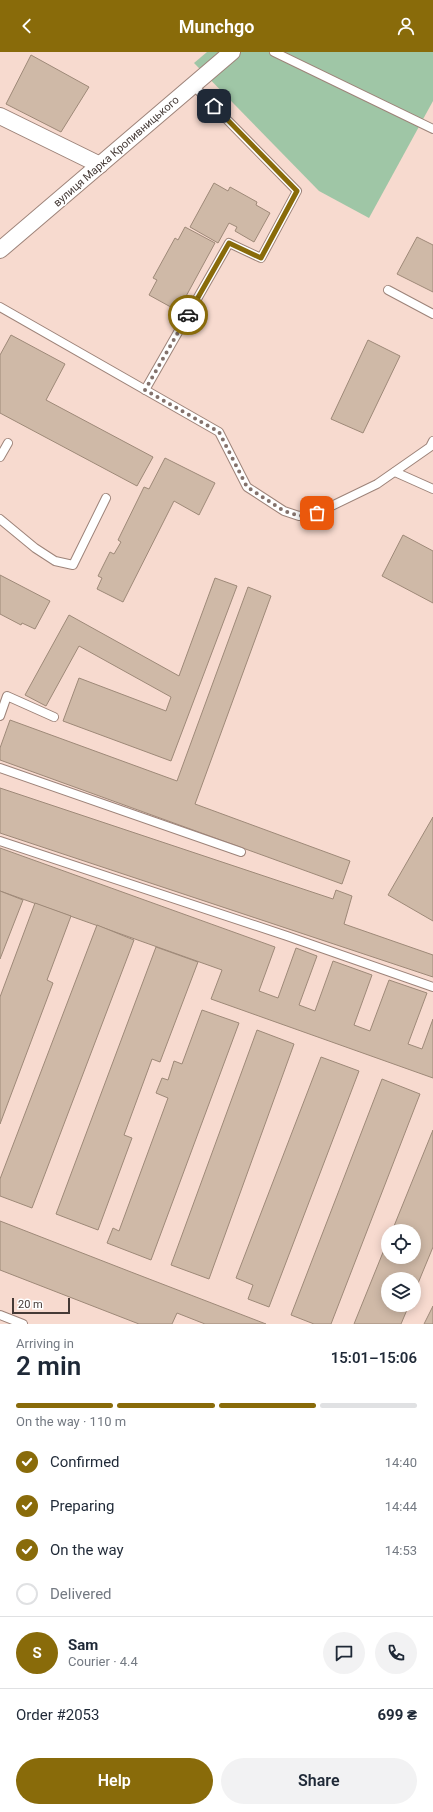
<!DOCTYPE html>
<meta charset="utf-8">
<style>
body{margin:0;font-family:Roboto,sans-serif;background:#f2f2f3;color:#1f2937;height:100vh;display:flex;flex-direction:column;font-size:15px;white-space:nowrap}
*{box-sizing:border-box;margin:0}
p{font-size:13px;color:#747a83}
.icon{flex:none;width:22px;height:22px;fill:none;stroke:currentColor;stroke-width:2;stroke-linecap:round;stroke-linejoin:round}
.map{position:relative;height:1272px;overflow:hidden}
.drawer{display:flex;flex-direction:column;background:#fff;flex:1}
.drawer>*{flex:none}
.tools{position:absolute;left:381px;top:1172px;display:grid;gap:8px}
.tools a{display:grid;place-items:center;width:40px;height:40px;border-radius:50%;background:#fff;box-shadow:0 2px 10px #0003;font-size:20px}
.scale{position:absolute;left:12px;bottom:10px;width:58px;box-sizing:border-box;padding-left:4px;border:2px solid #453a36;border-top:0;font-size:11px;line-height:14px;white-space:nowrap;color:#453a36;-webkit-text-stroke:3px #fff;paint-order:stroke}
.pin{position:absolute;display:grid;place-items:center;width:34px;height:34px;color:#fff;margin:-17px;border-radius:8px;box-shadow:0 2px 6px #0006}
.courier{position:absolute;display:grid;place-items:center;width:40px;height:40px;margin:-20px;border:3px solid #896b0a;border-radius:50%;background:#fff;color:#222;box-shadow:0 1px 5px #0007}
.head em{font-style:normal;font-weight:600}
.head div{display:flex;flex-direction:column-reverse}
.head{display:flex;align-items:center;justify-content:space-between;height:68px;padding:0 16px}
h1{font-size:26px;font-weight:600;line-height:30px}
.bar{display:grid;grid-template-columns:repeat(4,1fr);gap:6px 4px;align-content:center;height:48px;padding:0 16px}
.bar i{height:5px;border-radius:3px;background:#e0e1e3}
.bar .active{background:#896b0a}
.bar p{grid-column:span 4}
.line{display:flex;align-items:center;gap:10px;padding:0 16px;border-top:1px solid #e0e1e3}
.line div{flex:1}
.round{display:grid;place-items:center;flex:none;width:42px;height:42px;border-radius:21px;background:#f2f2f3}
ol{padding:0 16px;list-style:none}
li{display:flex;align-items:center;gap:12px;height:44px}
li p{margin-inline-start:auto}
li .icon{padding:4px;border-radius:50%;background:#896b0a;color:#fff;stroke-width:4}
li:last-child{color:#747a83}
li i{width:22px;height:22px;border:2px solid #e0e1e3;border-radius:50%}
.button{display:flex;gap:8px;margin-top:auto;padding:8px 16px}
.button a{flex:1;height:46px;border-radius:24px;background:#896b0a;color:#fff;font-size:16px;font-weight:600;line-height:46px;text-align:center}
.button a+a{background:#f2f2f3;color:#1f2937}
header{display:flex;justify-content:space-between;align-items:center;height:52px;padding:0 16px;background:#896b0a;color:#fff;font-size:18px;font-weight:600}
.map>svg:first-child{display:block}
.green{fill:#9fc6a6}
.building{fill:#cfb9a7;stroke:#9e8978}
.lines{fill:none;stroke-linecap:round;stroke-linejoin:round}
.lane-casing{stroke:#9d8379;stroke-width:10}
.street-casing{stroke:#9d8379;stroke-width:18}
.lane{stroke:#fff;stroke-width:8}
.street{stroke:#fff;stroke-width:16}
.done{stroke:#83726c;stroke-width:4;stroke-dasharray:0 7.2}
.route{stroke:#896b0a;stroke-width:5}
.labels{text-anchor:middle;stroke-width:3;stroke-linejoin:round;paint-order:stroke}
.street-label{font-size:11px;fill:#453a36;stroke:#fff}
</style>
<header><svg class="icon" aria-label="back" viewBox="0 0 24 24"><path d="M15 5l-7 7 7 7"/></svg>Munchgo<svg class="icon" aria-label="person" viewBox="0 0 24 24"><circle cx="12" cy="8" r="4"/><path d="M4 21q1-7 8-7t8 7"/></svg></header>
<div class="map">
<svg width="433" height="1272" viewBox="0 0 433 1272">
<rect width="100%" height="100%" fill="#f7dacf"/>
<path class="green" d="M 207,0 L 433,0 L 433,49 L 369,166 L 319,139 L 194,11 Z"/>
<g class="building">
<path d="M 31,3 L 89,35 L 61,80 L 6,52 Z"/>
<path d="M 214,131 L 228,139 L 230,135 L 257,150 L 256,153 L 270,161 L 254,190 L 235,179 L 237,175 L 229,171 L 218,191 L 190,175 Z"/>
<path d="M 185,175 L 215,191 L 178,259 L 149,243 L 157,228 L 153,226 L 175,186 L 178,188 Z"/>
<path d="M 417,185 L 433,193 L 433,240 L 397,222 Z"/>
<path d="M 11,283 L 65,312 L 46,348 L 153,405 L 137,434 L 0,361 L 0,303 Z"/>
<path d="M 368,288 L 400,304 L 363,381 L 331,367 Z"/>
<path d="M 165,406 L 215,431 L 199,463 L 174,449 L 123,550 L 97,537 L 102,526 L 98,524 L 110,500 L 114,502 L 121,490 L 118,488 L 144,435 L 149,437 Z"/>
<path d="M 403,483 L 433,499 L 433,551 L 382,524 Z"/>
<path d="M 0,523 L 50,549 L 35,577 L 22,571 L 21,573 L 0,562 Z"/>
<path d="M 215,526 L 237,534 L 171,709 L 63,669 L 79,626 L 166,659 L 171,645 L 79,594 L 46,654 L 25,643 L 69,563 L 179,624 Z"/>
<path d="M 248,535 L 271,544 L 195,752 L 350,809 L 342,832 L 0,708 L 0,696 L 10,668 L 177,729 Z"/>
<path d="M 0,736 L 333,847 L 336,838 L 352,844 L 344,872 L 433,903 L 433,925 L 0,781 Z"/>
<path d="M 433,765 L 433,869 L 388,843 Z"/>
<path d="M 0,796 L 275,895 L 259,939 L 278,946 L 296,896 L 317,904 L 299,953 L 315,959 L 333,909 L 372,923 L 354,973 L 370,979 L 389,928 L 427,941 L 408,992 L 422,997 L 433,967 L 433,1026 L 211,947 L 222,918 L 0,839 Z"/>
<path d="M 0,839 L 23,848 L 0,907 Z"/>
<path d="M 35,851 L 71,864 L 47,928 L 53,931 L 0,1072 L 0,945 Z"/>
<path d="M 97,873 L 134,888 L 32,1156 L 0,1144 L 0,1127 Z"/>
<path d="M 156,895 L 198,910 L 160,1010 L 152,1007 L 124,1083 L 132,1086 L 98,1178 L 56,1162 Z"/>
<path d="M 202,958 L 239,971 L 151,1208 L 107,1191 L 113,1176 L 119,1179 L 168,1046 L 156,1041 L 162,1026 L 168,1028 L 174,1009 L 182,1012 Z"/>
<path d="M 257,978 L 294,992 L 209,1227 L 171,1213 Z"/>
<path d="M 321,1005 L 359,1019 L 269,1255 L 248,1247 L 253,1233 L 236,1226 Z"/>
<path d="M 382,1027 L 420,1042 L 331,1272 L 314,1272 L 291,1263 Z"/>
<path d="M 433,1078 L 433,1195 L 414,1241 L 414,1227 L 388,1227 L 388,1253 L 409,1253 L 401,1272 L 354,1272 L 388,1188 L 388,1205 L 414,1205 L 414,1179 L 392,1179 Z"/>
<path d="M 0,1169 L 131,1220 L 266,1272 L 205,1272 L 177,1261 L 172,1272 L 139,1272 L 0,1218 Z"/>
<path d="M 433,1254 L 433,1272 L 424,1272 Z"/>
</g>
<g class="lines">
<g class="lane-casing">
<g id="lane">
<path d="M 274,0 L 433,77"/>
<path d="M 388,238 L 433,262"/>
<path d="M 0,255 L 219,380 L 247,435 L 284,459 L 299,464 L 317,461 L 377,432 L 430,395 L 433,389"/>
<path d="M 145,338 L 229,191 L 261,206 L 297,139 L 193,33"/>
<path d="M 0,405 L 8,391"/>
<path d="M 395,420 L 433,437"/>
<path d="M 0,467 L 35,496 L 55,509 L 73,513 L 106,446"/>
<path d="M 0,664 L 7,644 L 54,665"/>
<path d="M 0,716 L 241,800"/>
<path d="M 0,789 L 287,884 L 433,935"/>
<path d="M 0,1263 L 23,1272"/>
</g>
</g>
<g class="street-casing">
<g id="street">
<path d="M 0,64 L 100,113"/>
<path d="M 0,198 L 232,0"/>
</g>
</g>
<use href="#lane" class="lane"/>
<use href="#street" class="street"/>
</g>
<g class="lines">
<path class="done" d="M 188,263 L 145,338 L 219,380 L 247,435 L 284,459 L 299,464 L 317,461"/>
<path class="route" d="M 188,263 L 229,191 L 261,206 L 297,139 L 214,54"/>
</g>
<g class="labels">
<g class="street-label">
<text transform="translate(116 99) rotate(-41)" y="4">вулиця Марка Кропивницького</text>
</g>
</g>
</svg>
<div class="tools">
<a><svg class="icon" aria-label="locate" viewBox="0 0 24 24"><circle cx="12" cy="12" r="6"/><path d="M12 2v4M12 18v4M2 12h4M18 12h4"/></svg></a>
<a><svg class="icon" aria-label="layers" viewBox="0 0 24 24"><path d="M12 4l9 5-9 5-9-5zM3 14l9 5 9-5"/></svg></a>
</div>
<div class="scale">20 m</div>
<div class="pin" style="left:317px;top:461px;background:#ea580c"><svg class="icon" aria-label="bag" viewBox="0 0 24 24"><path d="M5 8h14l-1 12H6zM9 8a3 3 0 0 1 6 0"/></svg></div>
<div class="pin" style="left:214px;top:54px;background:#1f2937"><svg class="icon" aria-label="home" viewBox="0 0 24 24"><path d="M3 11l9-7 9 7M6 9v11h12V9"/></svg></div>
<div class="courier" style="left:188px;top:263px"><svg class="icon" aria-label="car" viewBox="0 0 24 24"><path d="M5 17H2v-5l4-1 3-4h7l3 4 3 1v5h-3M9 17h6M6 11h13"/><circle cx="7" cy="17" r="2"/><circle cx="17" cy="17" r="2"/></svg></div>
</div>
<section class="drawer">
<div class="head"><div><h1>2 min</h1><p>Arriving in</p></div><em>15:01–15:06</em></div>
<div class="bar"><i class="active"></i><i class="active"></i><i class="active"></i><i></i><p>On the way · 110 m</p></div>
<ol>
<li><svg class="icon" aria-label="check" viewBox="0 0 24 24"><path d="M5 12l5 5 9-10"/></svg>Confirmed<p>14:40</p></li>
<li><svg class="icon" aria-label="check" viewBox="0 0 24 24"><path d="M5 12l5 5 9-10"/></svg>Preparing<p>14:44</p></li>
<li><svg class="icon" aria-label="check" viewBox="0 0 24 24"><path d="M5 12l5 5 9-10"/></svg>On the way<p>14:53</p></li>
<li><i></i>Delivered</li>
</ol>
<div class="line" style="height:72px"><b class="round" style="background:#896b0a;color:#fff">S</b><div><b>Sam</b><p>Courier · 4.4</p></div><a class="round"><svg class="icon" aria-label="chat" viewBox="0 0 24 24"><path d="M4 5h16v11H9l-5 4z"/></svg></a><a class="round"><svg class="icon" aria-label="phone" viewBox="0 0 24 24"><path d="M5 4h4l2 5-3 2q2 4 5 5l2-3 5 2v4C11 20 4 13 5 4z"/></svg></a></div>
<div class="line" style="height:52px"><div>Order #2053</div><b>699 ₴</b></div>
<div class="button"><a>Help</a><a>Share</a></div>
</section>
